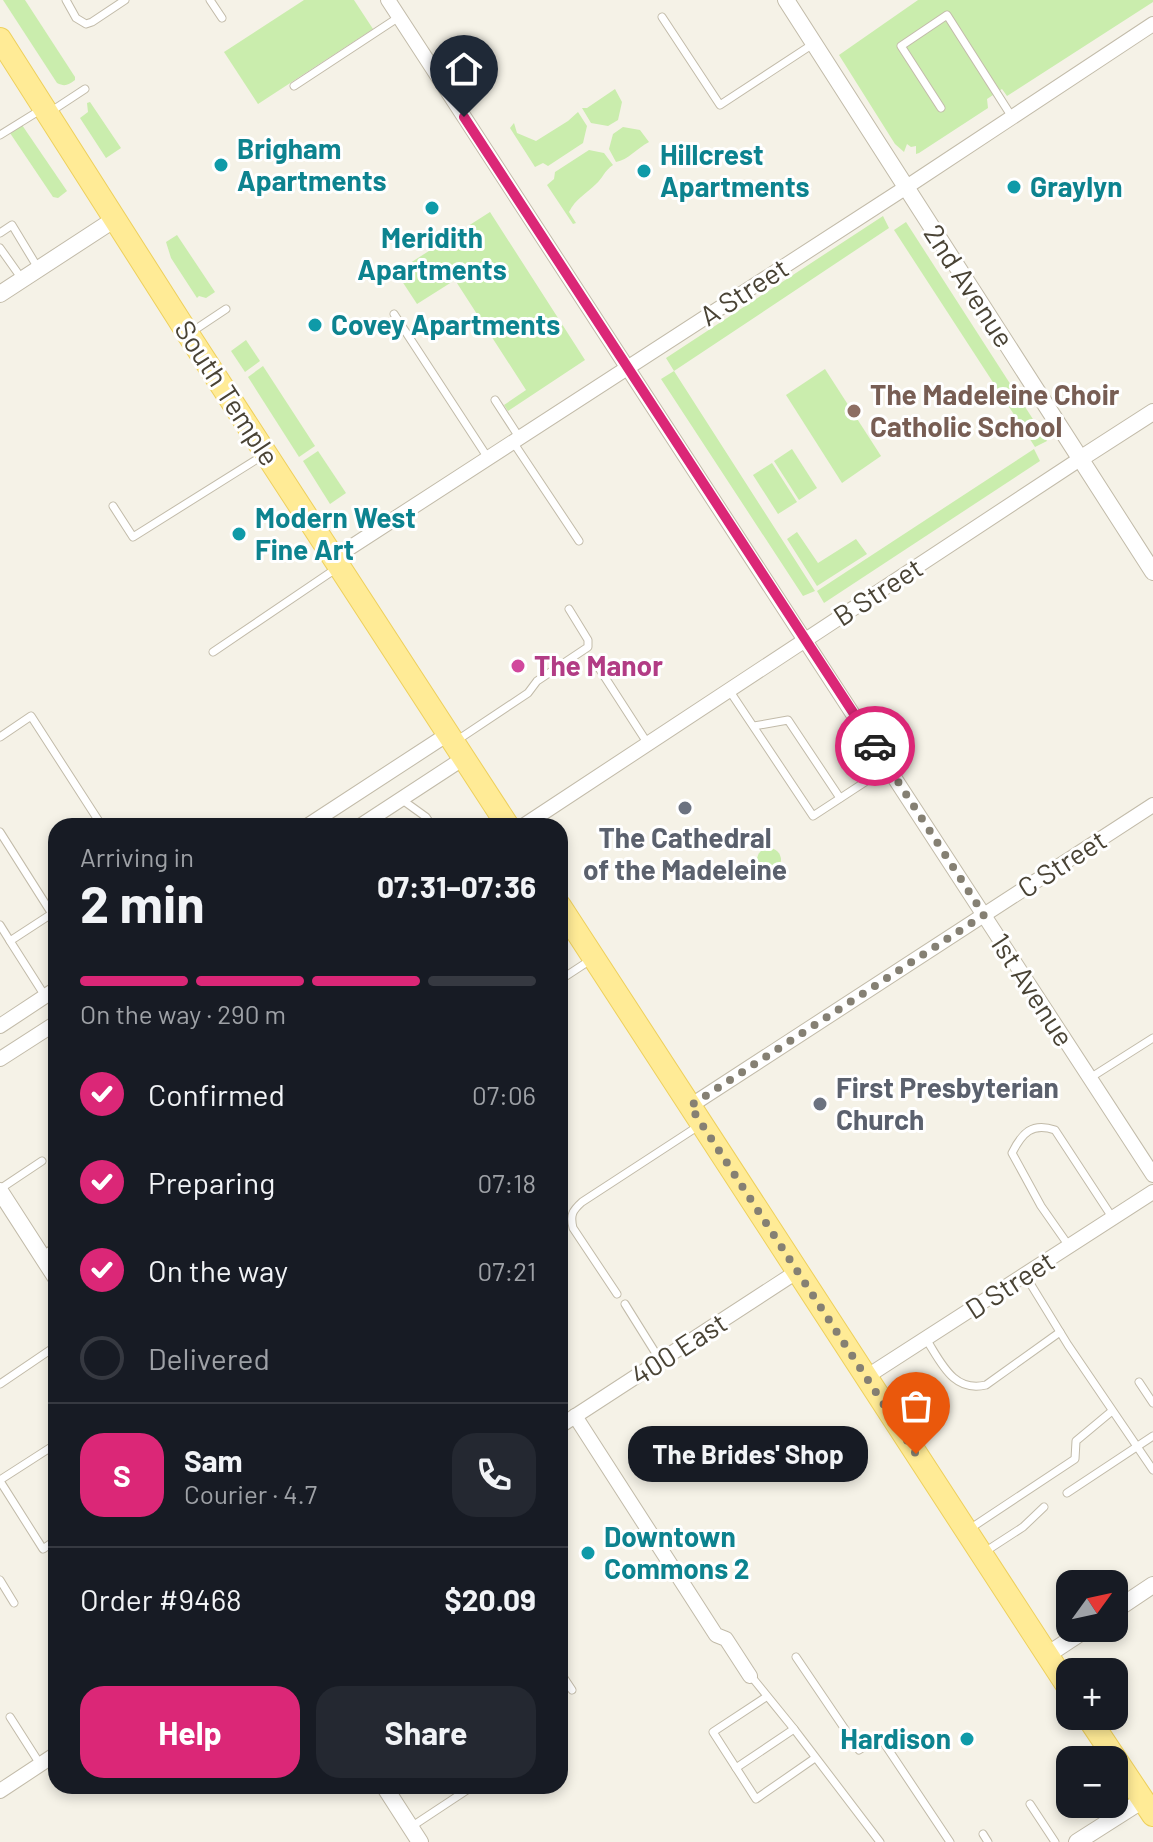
<!DOCTYPE html>
<meta charset="utf-8">
<style>
body{margin:0;font-family:Barlow,sans-serif;background:#242831;color:#f1f3f6;height:100vh;display:flex;flex-direction:column;font-size:30px;white-space:nowrap}
*{box-sizing:border-box;margin:0}
p{font-size:26px;color:#9ea1a6}
.icon{flex:none;width:44px;height:44px;fill:none;stroke:currentColor;stroke-width:2;stroke-linecap:round;stroke-linejoin:round}
.map{position:relative;flex:1;overflow:hidden}
.sheet{position:absolute;left:48px;top:818px;width:520px;height:976px;display:flex;flex-direction:column;background:#171b24;border-radius:24px;box-shadow:0 4px 12px #0003}
.sheet>*{flex:none}
.needle{width:52px;rotate:57deg}
.controls{position:absolute;left:1056px;top:1570px;display:grid;gap:16px}
.controls a{display:grid;place-items:center;width:72px;height:72px;border-radius:16px;background:#171b24;box-shadow:0 4px 12px #0003;font-size:40px}
.pin{position:absolute;display:grid;place-items:center;width:68px;height:68px;color:#fff;margin:-82px -34px;border-radius:50% 50% 50% 0;rotate:-45deg;box-shadow:0 0 8px #0007}
.pin .icon{rotate:45deg}
.courier{position:absolute;display:grid;place-items:center;width:80px;height:80px;margin:-40px;border:6px solid #db2777;border-radius:50%;background:#fff;color:#222;box-shadow:0 2px 10px #0007}
.bubble{position:absolute;height:56px;border-radius:24px;background:#171b24;box-shadow:0 4px 12px #0003;font-size:26px;font-weight:700;line-height:56px;text-align:center}
.headline em{font-style:normal;font-weight:700}
.headline div{display:flex;flex-direction:column-reverse}
.headline{display:flex;align-items:center;justify-content:space-between;height:136px;padding:0 32px}
h1{font-size:52px;font-weight:700;line-height:60px}
.bar{display:grid;grid-template-columns:repeat(4,1fr);gap:12px 8px;align-content:center;height:96px;padding:0 32px}
.bar i{height:10px;border-radius:6px;background:#363941}
.bar .active{background:#db2777}
.bar p{grid-column:span 4}
.line{display:flex;align-items:center;gap:20px;padding:0 32px;border-top:2px solid #363941}
.line div{flex:1}
.round{display:grid;place-items:center;flex:none;width:84px;height:84px;border-radius:24px;background:#242831}
ol{padding:0 32px;list-style:none}
li{display:flex;align-items:center;gap:24px;height:88px}
li p{margin-inline-start:auto}
li .icon{padding:8px;border-radius:50%;background:#db2777;color:#fff;stroke-width:4}
li:last-child{color:#9ea1a6}
li i{width:44px;height:44px;border:4px solid #363941;border-radius:50%}
.action{display:flex;gap:16px;margin-top:auto;padding:16px 32px}
.action a{flex:1;height:92px;border-radius:24px;background:#db2777;color:#fff;font-size:32px;font-weight:700;line-height:92px;text-align:center}
.action a+a{background:#242831;color:#f1f3f6}
.map>svg:first-child{display:block}
.green{fill:#caedad}
.lines{fill:none;stroke-linecap:round;stroke-linejoin:round}
.service-casing{stroke:#c2bba9;stroke-width:9}
.minor-casing{stroke:#c2bba9;stroke-width:16}
.tertiary-casing{stroke:#c2bba9;stroke-width:18}
.primary-casing{stroke:#eed05c;stroke-width:24}
.service{stroke:#fff;stroke-width:7}
.minor{stroke:#fff;stroke-width:14}
.tertiary{stroke:#fff;stroke-width:16}
.primary{stroke:#ffeb96;stroke-width:22}
.done{stroke:#858073;stroke-width:8;stroke-dasharray:0 14.4}
.route{stroke:#db2777;stroke-width:10}
.culture-dot{fill:#0f9aa8;stroke:#fff;stroke-width:3}
.education-dot{fill:#8d6e63;stroke:#fff;stroke-width:3}
.hotel-dot{fill:#d1479c;stroke:#fff;stroke-width:3}
.worship-dot{fill:#6b7280;stroke:#fff;stroke-width:3}
.labels{text-anchor:middle;stroke-width:6;stroke-linejoin:round;paint-order:stroke}
.culture-label{font-size:28px;font-weight:bold;fill:#0d838f;stroke:#fff;text-anchor:start}
.street-label{font-size:28px;fill:#494335;stroke:#fff}
.education-label{font-size:28px;font-weight:bold;fill:#785e54;stroke:#fff;text-anchor:start}
.hotel-label{font-size:28px;font-weight:bold;fill:#b23c85;stroke:#fff;text-anchor:start}
.worship-label{font-size:28px;font-weight:bold;fill:#5b616d;stroke:#fff}
</style>
<div class="map">
<svg width="1153" height="1842" viewBox="0 0 1153 1842">
<rect width="100%" height="100%" fill="#f5f2e7"/>
<g class="green">
<path d="M 3,0 L 25,0 L 75,77 L 75,80 C 68,85 65,87 57,83 Z"/>
<path d="M 304,0 L 354,0 L 373,29 L 258,104 L 224,52 Z"/>
<path d="M 918,0 L 1153,0 L 1153,2 L 1007,96 L 1002,89 L 987,99 L 988,108 L 919,153 L 916,154 L 916,146 L 911,147 L 907,144 L 904,152 L 895,144 L 839,55 Z"/>
<path d="M 615,89 L 622,102 L 618,120 L 608,126 L 591,123 L 582,108 L 587,108 Z"/>
<path d="M 90,102 L 121,148 L 106,158 L 80,118 L 88,112 L 87,103 Z"/>
<path d="M 578,112 L 587,126 L 583,143 L 548,166 L 543,163 L 535,167 L 510,128 L 514,123 L 517,133 L 536,141 L 568,121 Z"/>
<path d="M 22,125 L 67,191 L 58,198 L 53,197 L 10,133 Z"/>
<path d="M 623,127 L 640,130 L 649,142 C 637,148 628,160 616,162 L 609,149 L 613,134 Z"/>
<path d="M 589,150 L 604,153 L 613,165 C 604,171 603,178 596,184 C 585,195 576,198 569,212 L 576,223 L 573,224 L 547,185 L 554,179 L 555,172 Z"/>
<path d="M 490,212 L 585,360 L 508,411 L 504,405 L 526,390 L 455,280 L 417,304 L 396,272 Z"/>
<path d="M 883,216 L 889,228 L 674,371 L 815,591 L 803,596 L 661,379 L 674,371 L 666,358 Z"/>
<path d="M 906,222 L 1047,441 L 1035,447 L 894,230 Z"/>
<path d="M 177,235 L 215,292 L 206,298 L 199,296 L 197,298 L 171,258 L 166,242 Z"/>
<path d="M 246,340 L 260,361 L 245,372 L 231,351 Z"/>
<path d="M 263,366 L 315,446 L 299,457 L 248,377 Z"/>
<path d="M 825,369 L 881,456 L 842,483 L 786,395 Z"/>
<path d="M 792,449 L 817,488 L 799,500 L 774,461 Z"/>
<path d="M 1034,449 L 1040,461 L 824,603 L 817,591 Z"/>
<path d="M 318,451 L 346,493 L 330,504 L 303,461 Z"/>
<path d="M 772,463 L 797,502 L 778,514 L 753,475 Z"/>
<path d="M 797,532 L 818,563 L 856,539 L 867,554 L 817,586 L 787,539 Z"/>
<circle cx="769" cy="860" r="12"/>
</g>
<g class="lines">
<g class="service-casing">
<g id="service">
<path d="M 66,0 L 76,18 L 86,24 L 92,22 L 125,0"/>
<path d="M 210,0 L 222,18"/>
<path d="M 662,17 L 720,105 L 813,44"/>
<path d="M 294,86 L 399,17"/>
<path d="M 941,108 L 901,46 L 947,15 L 1012,117"/>
<path d="M 50,112 L 85,89"/>
<path d="M 0,135 L 42,109"/>
<path d="M 0,233 L 12,225 L 38,268"/>
<path d="M 0,248 L 22,279"/>
<path d="M 394,314 L 488,458"/>
<path d="M 190,333 L 226,309"/>
<path d="M 495,400 L 519,437"/>
<path d="M 513,442 L 579,541"/>
<path d="M 113,506 L 133,537 L 262,456"/>
<path d="M 213,652 L 337,568"/>
<path d="M 597,665 L 648,744"/>
<path d="M 729,690 L 813,816 L 888,767"/>
<path d="M 754,726 L 788,720 L 840,798"/>
<path d="M 0,737 L 31,716 L 102,826"/>
<path d="M 456,741 L 528,693 L 537,681 L 588,647 L 588,640 L 569,609"/>
<path d="M 401,799 L 426,817 L 432,826"/>
<path d="M 0,832 L 52,914"/>
<path d="M 0,925 L 10,941"/>
<path d="M 560,980 L 592,959"/>
<path d="M 45,996 L 10,941 L 56,911"/>
<path d="M 1090,1078 L 1153,1038"/>
<path d="M 0,1189 L 42,1161"/>
<path d="M 1069,1246 L 1041,1206 L 1012,1153 C 1022,1133 1032,1122 1055,1130 L 1112,1217"/>
<path d="M 42,1256 L 56,1246"/>
<path d="M 1025,1275 L 1068,1345 L 1153,1470"/>
<path d="M 617,1294 L 573,1228 C 570,1215 572,1211 582,1202 L 700,1125"/>
<path d="M 625,1304 L 660,1360"/>
<path d="M 926,1339 C 941,1362 953,1393 986,1385 L 1060,1332"/>
<path d="M 1139,1382 L 1153,1403"/>
<path d="M 0,1384 L 56,1346"/>
<path d="M 0,1480 L 56,1444"/>
<path d="M 0,1481 L 43,1549 L 56,1540"/>
<path d="M 1067,1493 L 1153,1436"/>
<path d="M 968,1530 L 1075,1459 L 1076,1441 L 1112,1411"/>
<path d="M 983,1553 L 1023,1527 L 1044,1507"/>
<path d="M 0,1580 L 14,1603"/>
<path d="M 796,1657 L 859,1750 L 880,1737 L 950,1842"/>
<path d="M 560,1672 L 572,1690"/>
<path d="M 751,1676 L 794,1729 L 880,1842"/>
<path d="M 766,1697 L 713,1732 L 756,1799 L 815,1758"/>
<path d="M 10,1717 L 40,1764"/>
<path d="M 736,1768 L 794,1729"/>
<path d="M 1030,1804 L 1055,1842"/>
<path d="M 411,1827 L 473,1786"/>
<path d="M 983,1834 L 988,1842"/>
</g>
</g>
<g class="minor-casing">
<g id="minor">
<path d="M 388,0 L 1153,1175"/>
<path d="M 334,558 L 905,188 L 1153,24"/>
<path d="M 307,826 L 448,734"/>
<path d="M 360,826 L 464,758"/>
<path d="M 523,826 L 1080,459"/>
<path d="M 0,1026 L 56,989"/>
<path d="M 0,1059 L 56,1023"/>
<path d="M 690,1106 L 1153,805"/>
<path d="M 866,1377 L 1153,1192"/>
<path d="M 575,1416 L 716,1635 L 726,1639 L 750,1676"/>
<path d="M 560,1426 L 798,1271"/>
<path d="M 0,1791 L 56,1754"/>
</g>
</g>
<g class="tertiary-casing">
<g id="tertiary">
<path d="M 786,0 L 1153,572"/>
<path d="M 0,294 L 115,219"/>
<path d="M 1080,459 L 1153,412"/>
<path d="M 0,1191 L 56,1278"/>
<path d="M 1114,1611 L 1153,1585"/>
<path d="M 1047,1655 L 1088,1628"/>
<path d="M 384,1786 L 420,1842"/>
<path d="M 1077,1842 L 1143,1800"/>
</g>
</g>
<g class="primary-casing">
<g id="primary">
<path d="M 0,39 L 188,334 L 508,826"/>
<path d="M 560,906 L 1070,1690"/>
<path d="M 1087,1716 L 1153,1815"/>
</g>
</g>
<use href="#service" class="service"/>
<use href="#minor" class="minor"/>
<use href="#tertiary" class="tertiary"/>
<use href="#primary" class="primary"/>
</g>
<g class="lines">
<path class="done" d="M 875,746 L 984,915 L 690,1106 L 916,1454"/>
<path class="route" d="M 464,117 L 875,746"/>
</g>
<g class="culture-dot">
<circle cx="221" cy="165" r="8"/>
<circle cx="644" cy="171" r="8"/>
<circle cx="1014" cy="187" r="8"/>
<circle cx="432" cy="208" r="8"/>
<circle cx="315" cy="325" r="8"/>
<circle cx="239" cy="534" r="8"/>
<circle cx="588" cy="1553" r="8"/>
<circle cx="967" cy="1739" r="8"/>
</g>
<circle class="education-dot" cx="854" cy="411" r="8"/>
<circle class="hotel-dot" cx="518" cy="666" r="8"/>
<g class="worship-dot">
<circle cx="685" cy="808" r="8"/>
<circle cx="820" cy="1104" r="8"/>
</g>
<g class="labels">
<g class="culture-label">
<text x="237" y="159">Brigham<tspan x="237" dy="32">Apartments</tspan></text>
<text x="660" y="165">Hillcrest<tspan x="660" dy="32">Apartments</tspan></text>
<text x="1030" y="197">Graylyn</text>
<text x="432" y="248" text-anchor="middle">Meridith<tspan x="432" dy="32">Apartments</tspan></text>
<text x="331" y="335">Covey Apartments</text>
<text x="255" y="528">Modern West<tspan x="255" dy="32">Fine Art</tspan></text>
<text x="604" y="1547">Downtown<tspan x="604" dy="32">Commons 2</tspan></text>
<text x="951" y="1749" text-anchor="end">Hardison</text>
</g>
<g class="street-label">
<text transform="translate(969 286) rotate(57)" y="10">2nd Avenue</text>
<text transform="translate(744 292) rotate(-33)" y="10">A Street</text>
<text transform="translate(227 393) rotate(57)" y="10">South Temple</text>
<text transform="translate(878 592) rotate(-33)" y="10">B Street</text>
<text transform="translate(1062 864) rotate(-33)" y="10">C Street</text>
<text transform="translate(1032 990) rotate(57)" y="10">1st Avenue</text>
<text transform="translate(1010 1285) rotate(-33)" y="10">D Street</text>
<text transform="translate(679 1349) rotate(-33)" y="10">400 East</text>
</g>
<g class="education-label">
<text x="870" y="405">The Madeleine Choir<tspan x="870" dy="32">Catholic School</tspan></text>
</g>
<g class="hotel-label">
<text x="534" y="676">The Manor</text>
</g>
<g class="worship-label">
<text x="685" y="848">The Cathedral<tspan x="685" dy="32">of the Madeleine</tspan></text>
<text x="836" y="1098" text-anchor="start">First Presbyterian<tspan x="836" dy="32">Church</tspan></text>
</g>
</g>
</svg>
<div class="controls">
<a><svg class="needle" viewBox="-14 -14 28 28"><path d="M0-13l5 13h-10z" fill="#e53935"/><path d="M0 13l5-13h-10z" fill="#9ea1a6"/></svg></a>
<a>+</a>
<a>−</a>
</div>
<div class="pin" style="left:916px;top:1454px;background:#ea580c"><svg class="icon" aria-label="bag" viewBox="0 0 24 24"><path d="M5 8h14l-1 12H6zM9 8a3 3 0 0 1 6 0"/></svg></div>
<div class="pin" style="left:464px;top:117px;background:#1f2937"><svg class="icon" aria-label="home" viewBox="0 0 24 24"><path d="M3 11l9-7 9 7M6 9v11h12V9"/></svg></div>
<div class="courier" style="left:875px;top:746px"><svg class="icon" aria-label="car" viewBox="0 0 24 24"><path d="M5 17H2v-5l4-1 3-4h7l3 4 3 1v5h-3M9 17h6M6 11h13"/><circle cx="7" cy="17" r="2"/><circle cx="17" cy="17" r="2"/></svg></div>
<div class="bubble" style="left:628px;top:1426px;width:240px">The Brides' Shop</div>
<section class="sheet">
<div class="headline"><div><h1>2 min</h1><p>Arriving in</p></div><em>07:31–07:36</em></div>
<div class="bar"><i class="active"></i><i class="active"></i><i class="active"></i><i></i><p>On the way · 290 m</p></div>
<ol>
<li><svg class="icon" aria-label="check" viewBox="0 0 24 24"><path d="M5 12l5 5 9-10"/></svg>Confirmed<p>07:06</p></li>
<li><svg class="icon" aria-label="check" viewBox="0 0 24 24"><path d="M5 12l5 5 9-10"/></svg>Preparing<p>07:18</p></li>
<li><svg class="icon" aria-label="check" viewBox="0 0 24 24"><path d="M5 12l5 5 9-10"/></svg>On the way<p>07:21</p></li>
<li><i></i>Delivered</li>
</ol>
<div class="line" style="height:144px"><b class="round" style="background:#db2777;color:#fff">S</b><div><b>Sam</b><p>Courier · 4.7</p></div><a class="round"><svg class="icon" aria-label="phone" viewBox="0 0 24 24"><path d="M5 4h4l2 5-3 2q2 4 5 5l2-3 5 2v4C11 20 4 13 5 4z"/></svg></a></div>
<div class="line" style="height:104px"><div>Order #9468</div><b>$20.09</b></div>
<div class="action"><a>Help</a><a>Share</a></div>
</section>
</div>
